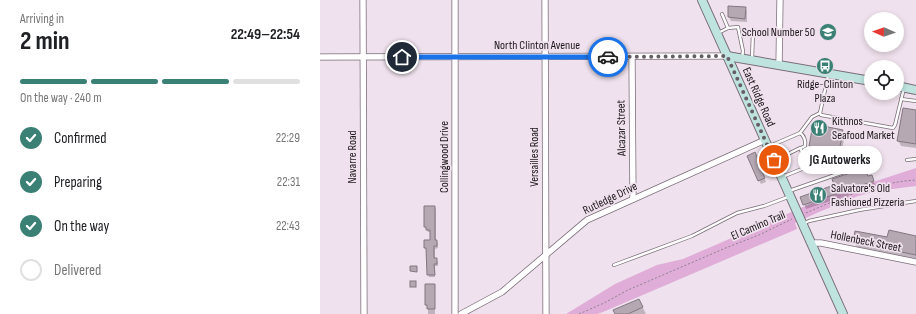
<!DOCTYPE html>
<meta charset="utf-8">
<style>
body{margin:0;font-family:"Sofia Sans Condensed",sans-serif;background:#f2f2f2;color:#202124;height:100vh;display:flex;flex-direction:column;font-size:15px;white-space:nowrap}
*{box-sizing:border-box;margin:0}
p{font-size:13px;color:#757577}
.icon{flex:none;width:22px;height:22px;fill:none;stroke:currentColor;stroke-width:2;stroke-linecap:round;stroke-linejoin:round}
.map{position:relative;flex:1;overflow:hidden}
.details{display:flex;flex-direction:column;background:#fff;width:320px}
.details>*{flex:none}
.needle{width:26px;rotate:272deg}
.tools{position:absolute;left:544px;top:12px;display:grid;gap:8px}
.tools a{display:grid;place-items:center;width:40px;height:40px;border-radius:50%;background:#fff;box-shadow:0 2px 6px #0003;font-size:20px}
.pin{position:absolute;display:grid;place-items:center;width:34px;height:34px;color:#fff;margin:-17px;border:2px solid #fff;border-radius:50%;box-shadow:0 1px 4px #0007}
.courier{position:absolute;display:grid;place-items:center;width:40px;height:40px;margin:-20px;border:3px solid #1a73e8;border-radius:50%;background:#fff;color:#222;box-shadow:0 1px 5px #0007}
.bubble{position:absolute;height:28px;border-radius:14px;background:#fff;box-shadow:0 2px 6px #0003;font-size:13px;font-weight:700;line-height:28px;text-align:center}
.head em{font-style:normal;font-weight:700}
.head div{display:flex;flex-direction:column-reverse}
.head{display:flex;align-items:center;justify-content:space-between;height:68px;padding:0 20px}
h1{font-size:26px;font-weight:700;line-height:30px}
.bar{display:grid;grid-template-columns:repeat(4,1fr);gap:6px 4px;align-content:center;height:48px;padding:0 20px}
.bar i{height:5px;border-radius:3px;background:#e0e0e0}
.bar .selected{background:#3b8075}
.bar p{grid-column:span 4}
ol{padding:0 20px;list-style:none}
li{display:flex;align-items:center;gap:12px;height:44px}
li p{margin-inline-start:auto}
li .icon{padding:4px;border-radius:50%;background:#3b8075;color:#fff;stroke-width:4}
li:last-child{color:#757577}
li i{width:22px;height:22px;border:2px solid #e0e0e0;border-radius:50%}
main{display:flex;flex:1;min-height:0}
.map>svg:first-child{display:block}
.green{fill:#e0add9}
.shadow{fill:#0003}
.building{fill:#b5a8b3;stroke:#837781}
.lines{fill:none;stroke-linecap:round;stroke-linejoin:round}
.service-casing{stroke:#7a6e78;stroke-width:4}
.minor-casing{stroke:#7a6e78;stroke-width:7}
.secondary-casing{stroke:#7a6e78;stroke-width:10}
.path{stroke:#8b828a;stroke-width:1;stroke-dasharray:2 2;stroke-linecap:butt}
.service{stroke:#fff;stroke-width:2.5}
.minor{stroke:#fff;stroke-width:5.5}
.secondary{stroke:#bfe4df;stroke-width:8}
.done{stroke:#665e65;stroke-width:4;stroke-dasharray:0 7.2}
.route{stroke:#1a73e8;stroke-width:5}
.labels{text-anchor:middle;stroke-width:3.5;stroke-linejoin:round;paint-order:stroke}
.poi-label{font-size:12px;fill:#1d181c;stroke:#efe1ed;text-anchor:start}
.street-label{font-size:12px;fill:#1d181c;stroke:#efe1ed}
</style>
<main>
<section class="details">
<div class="head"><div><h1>2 min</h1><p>Arriving in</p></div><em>22:49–22:54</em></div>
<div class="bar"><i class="selected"></i><i class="selected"></i><i class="selected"></i><i></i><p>On the way · 240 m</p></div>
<ol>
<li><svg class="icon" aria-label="check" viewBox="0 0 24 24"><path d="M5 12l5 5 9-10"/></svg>Confirmed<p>22:29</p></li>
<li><svg class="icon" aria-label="check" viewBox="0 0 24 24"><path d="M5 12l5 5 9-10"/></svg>Preparing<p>22:31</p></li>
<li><svg class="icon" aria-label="check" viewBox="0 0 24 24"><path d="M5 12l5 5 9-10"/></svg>On the way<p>22:43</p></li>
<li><i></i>Delivered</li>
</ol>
</section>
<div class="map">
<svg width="596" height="314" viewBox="0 0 596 314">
<rect width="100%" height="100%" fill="#efe1ed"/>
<path class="green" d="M 596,168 L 596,186 L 557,191 L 538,196 L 499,212 L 475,223 L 477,229 L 283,312 L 277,314 L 246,314 L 295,284 L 337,265 L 363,259 L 504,198 Z"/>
<g class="shadow">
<path d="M 409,7 L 425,8 L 427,11 L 427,22 L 411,21 L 409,17 Z"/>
<path d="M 596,111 L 596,148 L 581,146 L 578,140 Z"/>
<path d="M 522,131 L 525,135 L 521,155 L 492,150 L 490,146 Z"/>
<path d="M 437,157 L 441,167 L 440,168 L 446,182 L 441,184 L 439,180 Z"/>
<path d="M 545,169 L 548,177 L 551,176 L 556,186 L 486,209 L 484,204 Z"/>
<path d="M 114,207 L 116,209 L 116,240 L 118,243 L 118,248 L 115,249 L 115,259 L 116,259 L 118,262 L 118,266 L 115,266 L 115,277 L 109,277 L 108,274 L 107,251 L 105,248 L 111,241 L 111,232 L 108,232 L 105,227 Z"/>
<path d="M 536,232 L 568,238 L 596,237 L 596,259 L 537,247 L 534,242 Z"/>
<path d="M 114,285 L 115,287 L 115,314 L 108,314 L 108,307 L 106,305 Z"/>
<path d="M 319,300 L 326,314 L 296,314 Z"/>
</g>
<g class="building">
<path d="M 408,6 L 426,7 L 425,19 L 408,17 Z"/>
<path d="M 583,108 L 596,110 L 596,144 L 577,141 Z"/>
<path d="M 493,124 L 523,130 L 519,152 L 489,146 Z"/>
<path d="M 435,152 L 439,162 L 438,164 L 445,178 L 438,181 L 427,156 Z"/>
<path d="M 545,168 L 548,176 L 552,175 L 554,181 L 483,205 L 480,197 L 514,185 L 512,179 Z"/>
<path d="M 104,206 L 115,206 L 115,240 L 117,240 L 117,246 L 114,246 L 114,258 L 117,258 L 117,264 L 114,264 L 115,275 L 107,275 L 106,248 L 104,248 L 104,240 L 110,240 L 110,230 L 106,230 L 106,227 L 104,227 Z"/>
<path d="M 569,230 L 596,236 L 596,255 L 533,242 L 535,231 L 567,237 Z"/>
<path d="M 90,266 L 97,266 L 97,272 L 90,271 Z"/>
<rect x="90" y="281" width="6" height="6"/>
<path d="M 105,284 L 115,284 L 115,309 L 107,309 L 107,305 L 105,305 Z"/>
<path d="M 319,299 L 323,307 L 308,314 L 295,314 L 293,310 Z"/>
</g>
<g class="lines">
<g class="service-casing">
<g id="service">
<path d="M 402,14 L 408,28"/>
<path d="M 398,33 L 408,28 L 418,27 L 423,51 L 422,58"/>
<path d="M 432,59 L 433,32 L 442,32"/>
<path d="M 508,76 L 500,113 L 501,115 L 573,128 L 575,125 L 584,88"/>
<path d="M 581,99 L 596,101"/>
<path d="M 480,133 L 492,117 L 500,113"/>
<path d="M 450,146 L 480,133 C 484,135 486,141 485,146 L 481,148"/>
<path d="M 456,160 L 480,148 L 488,164 L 487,167 L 462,177"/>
<path d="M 587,160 L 596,159"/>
<path d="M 488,166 L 532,152"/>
<path d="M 469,191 L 547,164"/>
<path d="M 485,223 L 489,221 L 539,210 L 596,201"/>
<path d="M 294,265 L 372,236 L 417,213 L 444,206 L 468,197"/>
</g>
</g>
<g class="minor-casing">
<g id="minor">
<path d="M 43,0 L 44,314"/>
<path d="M 135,0 L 135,314"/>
<path d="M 225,0 L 226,314"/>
<path d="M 0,57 L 407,56"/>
<path d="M 312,57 L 313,199"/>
<path d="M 459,65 L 460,0"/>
<path d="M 492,244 L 495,243 L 501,243 L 596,262"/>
<path d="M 141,314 L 182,292 L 267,220 L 445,140"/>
</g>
</g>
<g class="secondary-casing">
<g id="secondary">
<path d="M 382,0 L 523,314"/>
<path d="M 407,56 L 551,81"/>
<path d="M 577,86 L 596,90"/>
</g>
</g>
<g class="path">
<path d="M 486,213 C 520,198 559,182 596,180"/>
<path d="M 259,314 L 284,303 L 308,290 L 408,247 L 439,235 L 472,219"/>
</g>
<use href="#service" class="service"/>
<use href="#minor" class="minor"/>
<use href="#secondary" class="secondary"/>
</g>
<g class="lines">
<path class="done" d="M 288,57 L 407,56 L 454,160"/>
<path class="route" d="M 82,57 L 288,57"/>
</g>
<defs>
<g id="school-disc" transform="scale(0.9)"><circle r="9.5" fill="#3b8075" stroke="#efe1ed"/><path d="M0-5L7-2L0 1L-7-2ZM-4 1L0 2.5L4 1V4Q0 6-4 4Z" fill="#fff"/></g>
<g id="bus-disc" transform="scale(0.9)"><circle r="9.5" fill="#3b8075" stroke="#efe1ed"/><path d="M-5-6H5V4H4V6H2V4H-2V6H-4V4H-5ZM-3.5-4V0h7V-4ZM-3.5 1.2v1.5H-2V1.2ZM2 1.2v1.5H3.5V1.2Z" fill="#fff"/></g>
<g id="restaurant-disc" transform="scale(0.9)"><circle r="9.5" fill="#3b8075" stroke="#efe1ed"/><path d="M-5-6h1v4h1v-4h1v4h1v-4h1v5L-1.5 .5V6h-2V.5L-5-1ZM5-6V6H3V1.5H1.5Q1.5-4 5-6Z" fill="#fff"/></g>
</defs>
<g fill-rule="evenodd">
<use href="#school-disc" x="508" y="32"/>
<use href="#bus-disc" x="505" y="66"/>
<use href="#restaurant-disc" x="499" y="128"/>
<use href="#restaurant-disc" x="498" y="195"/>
</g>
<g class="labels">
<g class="poi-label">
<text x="495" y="36" text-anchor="end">School Number 50</text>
<text x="505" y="88" text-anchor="middle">Ridge-Clinton<tspan x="505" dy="14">Plaza</tspan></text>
<text x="512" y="125">Kithnos<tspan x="512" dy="14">Seafood Market</tspan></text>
<text x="511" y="192">Salvatore's Old<tspan x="511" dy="14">Fashioned Pizzeria</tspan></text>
</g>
<g class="street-label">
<text x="217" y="49">North Clinton Avenue</text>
<text transform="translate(439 97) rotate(66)" y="4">East Ridge Road</text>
<text transform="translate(301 128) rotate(-91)" y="4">Alcazar Street</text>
<text transform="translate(32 157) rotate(-90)" y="4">Navarre Road</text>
<text transform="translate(124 157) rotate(-90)" y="4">Collingwood Drive</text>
<text transform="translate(214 157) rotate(-90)" y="4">Versailles Road</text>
<text transform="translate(290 198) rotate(-26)" y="4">Rutledge Drive</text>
<text transform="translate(438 225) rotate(-23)" y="4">El Camino Trail</text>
<text transform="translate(546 241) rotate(11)" y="4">Hollenbeck Street</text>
</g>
</g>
</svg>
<div class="tools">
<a><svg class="needle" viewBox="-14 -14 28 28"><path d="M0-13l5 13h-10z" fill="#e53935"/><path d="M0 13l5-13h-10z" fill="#757577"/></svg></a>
<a><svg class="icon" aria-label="locate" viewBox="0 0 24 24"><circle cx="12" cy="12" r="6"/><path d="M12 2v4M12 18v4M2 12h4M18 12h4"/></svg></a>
</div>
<div class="pin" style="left:454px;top:160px;background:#ea580c"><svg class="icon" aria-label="bag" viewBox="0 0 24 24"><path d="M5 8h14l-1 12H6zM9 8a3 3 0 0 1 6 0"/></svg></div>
<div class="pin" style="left:82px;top:57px;background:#1f2937"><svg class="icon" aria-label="home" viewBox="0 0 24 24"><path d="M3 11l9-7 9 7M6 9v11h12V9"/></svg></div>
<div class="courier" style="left:288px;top:57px"><svg class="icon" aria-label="car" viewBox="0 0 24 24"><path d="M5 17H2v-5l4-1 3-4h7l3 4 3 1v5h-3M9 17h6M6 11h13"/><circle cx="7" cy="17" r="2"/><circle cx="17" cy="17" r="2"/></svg></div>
<div class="bubble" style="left:478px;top:146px;width:84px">JG Autowerks</div>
</div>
</main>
